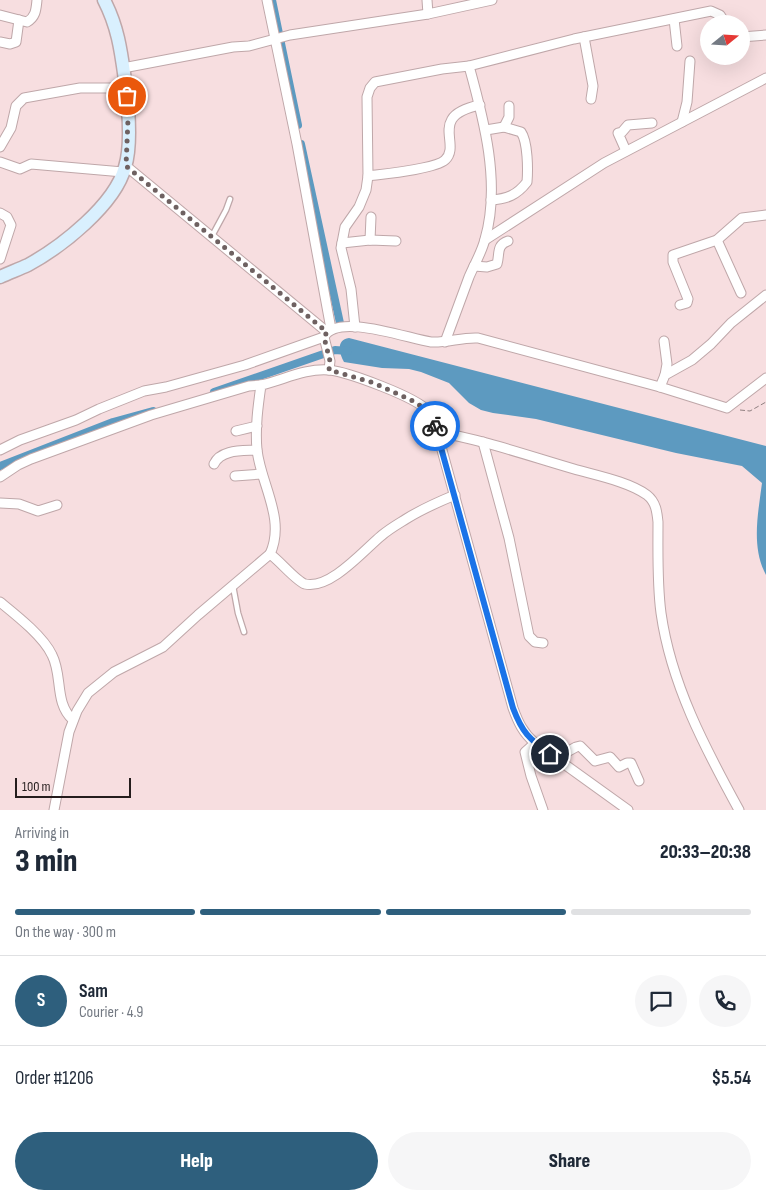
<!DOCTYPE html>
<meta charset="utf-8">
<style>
body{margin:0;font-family:"Sofia Sans Condensed",sans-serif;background:#f6f6f7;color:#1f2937;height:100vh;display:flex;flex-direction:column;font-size:19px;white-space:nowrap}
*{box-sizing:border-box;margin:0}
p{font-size:16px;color:#747a83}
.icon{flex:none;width:28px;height:28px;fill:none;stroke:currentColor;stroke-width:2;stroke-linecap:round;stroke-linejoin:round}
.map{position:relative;height:810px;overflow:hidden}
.sheet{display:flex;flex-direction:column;background:#fff;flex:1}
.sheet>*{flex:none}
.needle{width:32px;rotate:72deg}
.tools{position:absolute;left:700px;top:15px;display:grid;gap:10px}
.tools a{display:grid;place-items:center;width:50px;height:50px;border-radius:50%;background:#fff;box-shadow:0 5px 20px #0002;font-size:25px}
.scale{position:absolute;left:15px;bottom:12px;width:116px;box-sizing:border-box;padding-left:5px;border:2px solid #251d1d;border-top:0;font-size:14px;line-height:18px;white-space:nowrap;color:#251d1d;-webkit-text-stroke:4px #f7dee0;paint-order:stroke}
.pin{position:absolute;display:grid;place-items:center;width:42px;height:42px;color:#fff;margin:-21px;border:2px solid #fff;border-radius:50%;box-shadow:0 1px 5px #0007}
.courier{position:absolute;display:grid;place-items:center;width:50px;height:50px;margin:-25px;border:4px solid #1a73e8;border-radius:50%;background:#fff;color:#222;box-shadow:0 1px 6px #0007}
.overview em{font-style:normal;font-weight:800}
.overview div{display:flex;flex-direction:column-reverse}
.overview{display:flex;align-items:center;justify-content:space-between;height:85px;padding:0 15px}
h1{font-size:32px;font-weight:800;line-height:38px}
.bar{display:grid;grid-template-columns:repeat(4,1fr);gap:8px 5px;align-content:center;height:60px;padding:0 15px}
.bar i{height:6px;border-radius:4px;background:#e0e1e3}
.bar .on{background:#2e5f7d}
.bar p{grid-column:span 4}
.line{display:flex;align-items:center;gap:12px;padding:0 15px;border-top:1px solid #e0e1e3}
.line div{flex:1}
.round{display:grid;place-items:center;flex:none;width:52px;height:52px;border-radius:26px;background:#f6f6f7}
.cta{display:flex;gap:10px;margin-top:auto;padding:10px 15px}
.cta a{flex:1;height:58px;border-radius:30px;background:#2e5f7d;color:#fff;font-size:20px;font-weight:800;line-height:58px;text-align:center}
.cta a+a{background:#f6f6f7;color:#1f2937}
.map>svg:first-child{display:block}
.water{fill:#5d9ac0}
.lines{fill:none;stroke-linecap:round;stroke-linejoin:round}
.canal{stroke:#5d9ac0;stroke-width:8}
.lane-casing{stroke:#bfa7a9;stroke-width:7}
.street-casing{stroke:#bfa7a9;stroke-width:11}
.secondary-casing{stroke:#bfa7a9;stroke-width:15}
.path{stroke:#908081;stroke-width:1;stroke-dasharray:5 2.5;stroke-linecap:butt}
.lane{stroke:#fff;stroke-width:4.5}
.street{stroke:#fff;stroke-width:9}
.secondary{stroke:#d9f0fe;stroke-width:12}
.done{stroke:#6e6161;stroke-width:5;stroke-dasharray:0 9}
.route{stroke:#1a73e8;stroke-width:6}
</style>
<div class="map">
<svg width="766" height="810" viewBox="0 0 766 810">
<rect width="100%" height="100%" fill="#f7dee0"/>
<path class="water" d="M 349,338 L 766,446 L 766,575 C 751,547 758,514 762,483 L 742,466 L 676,453 L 536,419 L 493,413 L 481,410 L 469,403 L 449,383 L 421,372 L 409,369 L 382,368 L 344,362 C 339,353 336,340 349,338 Z"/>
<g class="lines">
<g class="canal">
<path d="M 272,0 L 298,125"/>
<path d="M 301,144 L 340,323"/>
<path d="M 214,392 L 335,350 L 348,351"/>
<path d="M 0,466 L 113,422 L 153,411"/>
</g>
<g class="lane-casing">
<g id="lane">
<path d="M 212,236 L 226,210 L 230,199"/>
<path d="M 233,586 L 238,613 L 244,632"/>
</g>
</g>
<g class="street-casing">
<g id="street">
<path d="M 267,0 L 297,144 L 331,329"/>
<path d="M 427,0 L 428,14"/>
<path d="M 0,15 L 27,22 C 36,17 36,9 37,0"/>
<path d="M 674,19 L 677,46"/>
<path d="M 584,37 L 593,86 L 591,99"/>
<path d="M 741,37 L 766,35"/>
<path d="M 0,42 L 10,44 L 16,42 L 19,20"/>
<path d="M 123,68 L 233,47 L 249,46 L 290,35 L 428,14 L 492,0"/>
<path d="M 682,122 L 687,102 L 690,61"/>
<path d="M 504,127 L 509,117 L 509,106"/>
<path d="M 486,130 L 504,127 L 521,132 C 528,142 528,170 527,182 C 517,195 507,199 491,200"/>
<path d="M 0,147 L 11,128 L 16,106 L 24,98 L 80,88 L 110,88"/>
<path d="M 626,151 L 618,133 L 622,132 L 628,125 L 652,123"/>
<path d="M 0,162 L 20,169 L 31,164 L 123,172"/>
<path d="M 126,166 L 327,332"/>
<path d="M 368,176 C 383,174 435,169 445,160 C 462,144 427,116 480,105"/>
<path d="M 0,213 L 7,217 L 11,225 L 0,259"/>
<path d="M 370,240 L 371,217"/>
<path d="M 485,240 L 604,163 L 766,78"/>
<path d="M 717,240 L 741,293"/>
<path d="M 342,243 L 370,240 L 396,241"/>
<path d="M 474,266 L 487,267 L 497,264 C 500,254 496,245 508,241"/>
<path d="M 680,305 L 687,303 L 688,299 L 673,262 L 673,255 L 717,240 L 742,218 L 766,215"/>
<path d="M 355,327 L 351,289 L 341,248 L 345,227 L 359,207 L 366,190 L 368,176 L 367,97 L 370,88 L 375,82 L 442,69 L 469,66"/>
<path d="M 664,341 L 667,364 L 665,375"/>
<path d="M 445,342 C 453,320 461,299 469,277 C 474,265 482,252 485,239 C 501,184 484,120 469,66 L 574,39 L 711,11 L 720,15 L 726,24"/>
<path d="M 329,370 L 330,361 L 324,337 C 337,312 409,339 431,342 C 447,343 462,337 478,338 L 660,387 L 727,408 L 766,378"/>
<path d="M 660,387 L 665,375 L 692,360 L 711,344 L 731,323 L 766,295"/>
<path d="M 236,431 L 257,426"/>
<path d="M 437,432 C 484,440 529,456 574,469 C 595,475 630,482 647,495 C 656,502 657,512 658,522 C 658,552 657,583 661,613 C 671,684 705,748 739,810"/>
<path d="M 483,442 L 509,538 L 529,636 L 535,642 L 543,643"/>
<path d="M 0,450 L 20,440 L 76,420 L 99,409 L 144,391 L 166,387 L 245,365 L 324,337"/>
<path d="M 214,464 C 221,449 243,451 257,450"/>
<path d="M 235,476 L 262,474"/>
<path d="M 0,477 L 18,465 L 31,459 L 151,415 L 249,386 L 261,385"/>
<path d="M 0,503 L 19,504 L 38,511 L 57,505"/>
<path d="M 270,554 C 286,519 261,485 257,450 C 255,428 258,406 261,385 C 283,380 306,368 329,370 C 348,372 416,397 428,411 C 433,416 434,426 437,432 L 513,708 C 518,722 523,733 535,743 L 525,752 L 531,776 L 543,810"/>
<path d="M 0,602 C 16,615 43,636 52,655 C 63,676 54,703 73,720"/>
<path d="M 535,743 L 628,810"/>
<path d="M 556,758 L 576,747 L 580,746 L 595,761 L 610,757 L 619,767 L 627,763 L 631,763 L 639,781"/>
<path d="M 54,810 L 69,732 L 77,711 L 88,693 L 114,672 L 163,647 L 198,615 L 270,554 C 280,561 296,581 305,584 C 330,590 364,550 381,536 C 389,529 398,524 406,519 C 422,509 438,502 455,495"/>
</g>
</g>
<g class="secondary-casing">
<path id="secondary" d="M 0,277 C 9,273 19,269 28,265 C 61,247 115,205 125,167 C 132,145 128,103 125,80 C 121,51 118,27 104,0"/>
</g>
<path class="path" d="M 740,410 L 750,411 L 766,402"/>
<use href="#lane" class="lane"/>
<use href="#street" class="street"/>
<use href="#secondary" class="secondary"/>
</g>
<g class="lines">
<path class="done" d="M 127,96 L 128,119 L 126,166 L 327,332 L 324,337 L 330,361 L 329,370 L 374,383 L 411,400 L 427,410 L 435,426"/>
<path class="route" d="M 435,426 L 513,708 C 522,732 529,739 550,754"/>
</g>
</svg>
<div class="tools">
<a><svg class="needle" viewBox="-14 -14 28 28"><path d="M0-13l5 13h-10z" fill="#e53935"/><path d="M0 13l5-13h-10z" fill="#747a83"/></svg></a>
</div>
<div class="scale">100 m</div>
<div class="pin" style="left:127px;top:96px;background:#ea580c"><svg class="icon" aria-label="bag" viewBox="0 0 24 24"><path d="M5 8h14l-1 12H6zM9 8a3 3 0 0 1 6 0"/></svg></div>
<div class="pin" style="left:550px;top:754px;background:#1f2937"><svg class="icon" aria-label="home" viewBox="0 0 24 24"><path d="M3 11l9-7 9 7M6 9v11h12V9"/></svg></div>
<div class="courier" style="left:435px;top:426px"><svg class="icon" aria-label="bike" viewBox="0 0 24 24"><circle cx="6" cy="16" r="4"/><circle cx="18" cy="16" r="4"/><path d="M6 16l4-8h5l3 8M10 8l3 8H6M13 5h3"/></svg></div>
</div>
<section class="sheet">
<div class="overview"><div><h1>3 min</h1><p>Arriving in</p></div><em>20:33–20:38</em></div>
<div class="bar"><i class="on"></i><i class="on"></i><i class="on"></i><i></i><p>On the way · 300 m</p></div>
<div class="line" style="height:90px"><b class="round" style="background:#2e5f7d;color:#fff">S</b><div><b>Sam</b><p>Courier · 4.9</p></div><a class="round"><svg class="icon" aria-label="chat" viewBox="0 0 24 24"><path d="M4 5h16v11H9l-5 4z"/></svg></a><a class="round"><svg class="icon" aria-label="phone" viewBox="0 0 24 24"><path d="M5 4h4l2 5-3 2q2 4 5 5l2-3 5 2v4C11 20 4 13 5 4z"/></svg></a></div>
<div class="line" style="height:65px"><div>Order #1206</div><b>$5.54</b></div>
<div class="cta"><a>Help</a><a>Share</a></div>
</section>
